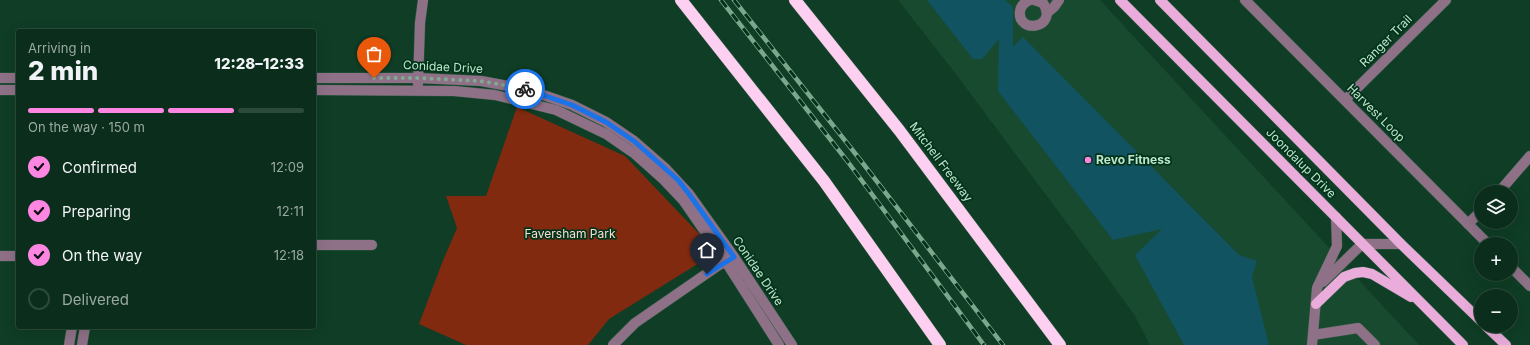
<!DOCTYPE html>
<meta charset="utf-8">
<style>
body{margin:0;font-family:Inter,sans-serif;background:#193a29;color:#f1f3f6;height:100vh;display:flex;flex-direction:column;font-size:15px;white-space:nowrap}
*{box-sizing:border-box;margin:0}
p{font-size:13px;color:#9aa8a3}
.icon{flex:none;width:22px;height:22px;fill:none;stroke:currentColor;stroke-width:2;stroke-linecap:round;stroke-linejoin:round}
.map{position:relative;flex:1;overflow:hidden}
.drawer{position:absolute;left:16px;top:29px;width:300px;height:300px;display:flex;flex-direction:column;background:#0b2e1c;border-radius:4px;box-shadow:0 4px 16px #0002,0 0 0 1px #2b4a3b}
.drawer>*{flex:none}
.tools{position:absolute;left:1474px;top:185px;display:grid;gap:8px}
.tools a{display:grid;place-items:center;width:44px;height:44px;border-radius:50%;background:#0b2e1c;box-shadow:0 4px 16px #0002,0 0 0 1px #2b4a3b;font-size:20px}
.pin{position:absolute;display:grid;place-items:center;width:34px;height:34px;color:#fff;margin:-41px -17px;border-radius:50% 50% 50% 0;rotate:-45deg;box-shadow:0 0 4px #0007}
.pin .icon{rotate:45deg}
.courier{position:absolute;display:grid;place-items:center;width:40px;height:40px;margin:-20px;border:3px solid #1a73e8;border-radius:50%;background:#fff;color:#222;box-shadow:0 1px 5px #0007}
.summary em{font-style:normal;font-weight:800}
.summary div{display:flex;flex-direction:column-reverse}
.summary{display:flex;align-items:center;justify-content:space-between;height:68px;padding:0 12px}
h1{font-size:26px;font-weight:800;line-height:30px}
.bar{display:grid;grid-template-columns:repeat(4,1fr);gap:6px 4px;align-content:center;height:48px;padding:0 12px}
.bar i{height:5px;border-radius:3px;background:#2b4a3b}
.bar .selected{background:#fd86e2}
.bar p{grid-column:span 4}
ol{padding:0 12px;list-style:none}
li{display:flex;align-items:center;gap:12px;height:44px}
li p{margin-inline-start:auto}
li .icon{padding:4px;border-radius:50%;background:#fd86e2;color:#111;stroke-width:4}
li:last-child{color:#9aa8a3}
li i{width:22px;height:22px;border:2px solid #2b4a3b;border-radius:50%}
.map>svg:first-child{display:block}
.built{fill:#174a2f}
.green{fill:#822a0f}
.building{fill:#125361}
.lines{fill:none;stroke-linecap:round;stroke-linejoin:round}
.minor-casing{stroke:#2e5b43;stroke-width:11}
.major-casing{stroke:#2e5b43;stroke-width:11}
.highway-casing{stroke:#2e5b43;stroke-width:13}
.minor{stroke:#8f7187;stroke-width:10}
.major{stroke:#eaacda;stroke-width:10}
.highway{stroke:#fdcff0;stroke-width:12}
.rail-casing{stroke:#7ca78d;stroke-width:4.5}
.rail{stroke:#02331b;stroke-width:3;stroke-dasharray:9;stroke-linecap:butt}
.done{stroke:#80aa91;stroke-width:4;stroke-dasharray:0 7.2}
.route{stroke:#1a73e8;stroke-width:5}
.poi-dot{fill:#fd86e2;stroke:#02331b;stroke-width:1.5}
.labels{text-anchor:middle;stroke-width:3.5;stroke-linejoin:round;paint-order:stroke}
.street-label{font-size:12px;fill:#bde5cb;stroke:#02331b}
.poi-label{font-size:12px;font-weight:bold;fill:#bde5cb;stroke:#02331b;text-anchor:start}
.park-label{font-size:12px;fill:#fcdcd3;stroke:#02331b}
</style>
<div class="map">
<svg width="1530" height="345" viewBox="0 0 1530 345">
<rect width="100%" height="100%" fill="#0f3d25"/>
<path class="built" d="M 898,0 L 1100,0 L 1419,345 L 1150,345 L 1135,316 L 1099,266 L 955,73 Z"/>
<path class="green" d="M 517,107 L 625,156 L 705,240 L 704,260 L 609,319 L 588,345 L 466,345 L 419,324 L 442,263 L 457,228 L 446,196 L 486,196 Z"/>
<path class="building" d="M 927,0 L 1005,0 L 1013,7 L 1013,47 L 1023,37 L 1239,255 L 1257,261 L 1252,277 L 1269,345 L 1184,345 L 1135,255 L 1162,229 L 1113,240 L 998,91 L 999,39 L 982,59 L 973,59 Z"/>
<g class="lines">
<g class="minor-casing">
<g id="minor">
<path d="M 1030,0 C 1025,2 1021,5 1020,11 C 1017,35 1059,28 1043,3 L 1034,0"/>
<path d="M 1245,0 L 1488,244"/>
<path d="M 1047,13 L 1054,7 L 1059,0"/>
<path d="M 0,78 L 18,78"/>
<path d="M 314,78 L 418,78 L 481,81 L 529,90 L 572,105 L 606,122 L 634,141 L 665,168 L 689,194 L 734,257 L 792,345"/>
<path d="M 418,84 L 420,23 L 423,0"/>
<path d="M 0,90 L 18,90"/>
<path d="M 314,90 L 454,91 L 495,95 L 556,110 L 606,134 L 635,154 L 663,179 L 683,200 L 726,262 L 779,345"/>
<path d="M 1345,100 L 1446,0"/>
<path d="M 1499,192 L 1530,156"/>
<path d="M 1468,224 L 1481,211"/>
<path d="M 314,245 L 372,245"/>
<path d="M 0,256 L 18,256"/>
<path d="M 1511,267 L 1530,286"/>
<path d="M 1323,282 L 1362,244 L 1401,244"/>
<path d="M 1313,335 L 1358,328 L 1375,345"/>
<path d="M 69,345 L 72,327"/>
<path d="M 82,345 L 85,327"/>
<path d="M 613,345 L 635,323 L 719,265 L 730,259"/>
<path d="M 1312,345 L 1317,288 L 1337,246 L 1336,217"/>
</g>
</g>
<g class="major-casing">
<g id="major">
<path d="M 1120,0 L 1463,345"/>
<path d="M 1160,0 L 1401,244 L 1481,321"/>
<path d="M 1316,304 L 1344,277 L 1355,273 L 1363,272 L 1372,274 L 1411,297"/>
<path d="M 1486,326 L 1506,345"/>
</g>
</g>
<g class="highway-casing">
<g id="highway">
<path d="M 681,0 L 824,181 L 940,345"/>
<path d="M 795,0 L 899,130 L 1060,345"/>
</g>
</g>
<use href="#minor" class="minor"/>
<use href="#major" class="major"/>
<use href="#highway" class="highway"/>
<g class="rail-casing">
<g id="rail">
<path d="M 721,0 L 848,162 L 984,345"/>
<path d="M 734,0 L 858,157 L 1003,345"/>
</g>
</g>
<use href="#rail" class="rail"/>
</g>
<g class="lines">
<path class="done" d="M 374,78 L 418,78 L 481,81 L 525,89"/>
<path class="route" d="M 525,89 L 572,105 L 606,122 L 634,141 L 678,180 L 689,194 L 734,257 L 707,274"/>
</g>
<circle class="poi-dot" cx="1088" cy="160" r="4"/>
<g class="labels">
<g class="street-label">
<text transform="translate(1386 41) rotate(-45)" y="4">Ranger Trail</text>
<text transform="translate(443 67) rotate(3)" y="4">Conidae Drive</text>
<text transform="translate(1376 113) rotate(45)" y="4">Harvest Loop</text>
<text transform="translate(941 162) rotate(53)" y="4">Mitchell Freeway</text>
<text transform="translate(1301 163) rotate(45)" y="4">Joondalup Drive</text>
<text transform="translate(758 271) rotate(56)" y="4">Conidae Drive</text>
</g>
<g class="poi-label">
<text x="1096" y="164">Revo Fitness</text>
</g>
<g class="park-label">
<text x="570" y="238">Faversham Park</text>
</g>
</g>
</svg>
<div class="tools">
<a><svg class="icon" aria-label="layers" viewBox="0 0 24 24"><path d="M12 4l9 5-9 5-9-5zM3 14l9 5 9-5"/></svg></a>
<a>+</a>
<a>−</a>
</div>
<div class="pin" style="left:374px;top:78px;background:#ea580c"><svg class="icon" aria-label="bag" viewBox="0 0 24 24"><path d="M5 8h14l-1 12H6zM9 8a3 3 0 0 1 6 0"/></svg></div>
<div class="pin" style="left:707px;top:274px;background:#1f2937"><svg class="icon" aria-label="home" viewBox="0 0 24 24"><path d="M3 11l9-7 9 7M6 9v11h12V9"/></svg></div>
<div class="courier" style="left:525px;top:89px"><svg class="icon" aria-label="bike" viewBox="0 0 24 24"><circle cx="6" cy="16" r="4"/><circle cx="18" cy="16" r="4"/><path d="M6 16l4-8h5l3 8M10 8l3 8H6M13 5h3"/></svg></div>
<section class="drawer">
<div class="summary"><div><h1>2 min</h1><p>Arriving in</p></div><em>12:28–12:33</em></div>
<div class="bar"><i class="selected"></i><i class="selected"></i><i class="selected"></i><i></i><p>On the way · 150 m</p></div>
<ol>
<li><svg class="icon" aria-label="check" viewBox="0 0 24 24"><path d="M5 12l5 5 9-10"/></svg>Confirmed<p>12:09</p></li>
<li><svg class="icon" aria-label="check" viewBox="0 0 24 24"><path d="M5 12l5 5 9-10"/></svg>Preparing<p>12:11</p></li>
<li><svg class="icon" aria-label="check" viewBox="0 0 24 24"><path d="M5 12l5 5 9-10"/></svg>On the way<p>12:18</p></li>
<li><i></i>Delivered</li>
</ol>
</section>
</div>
